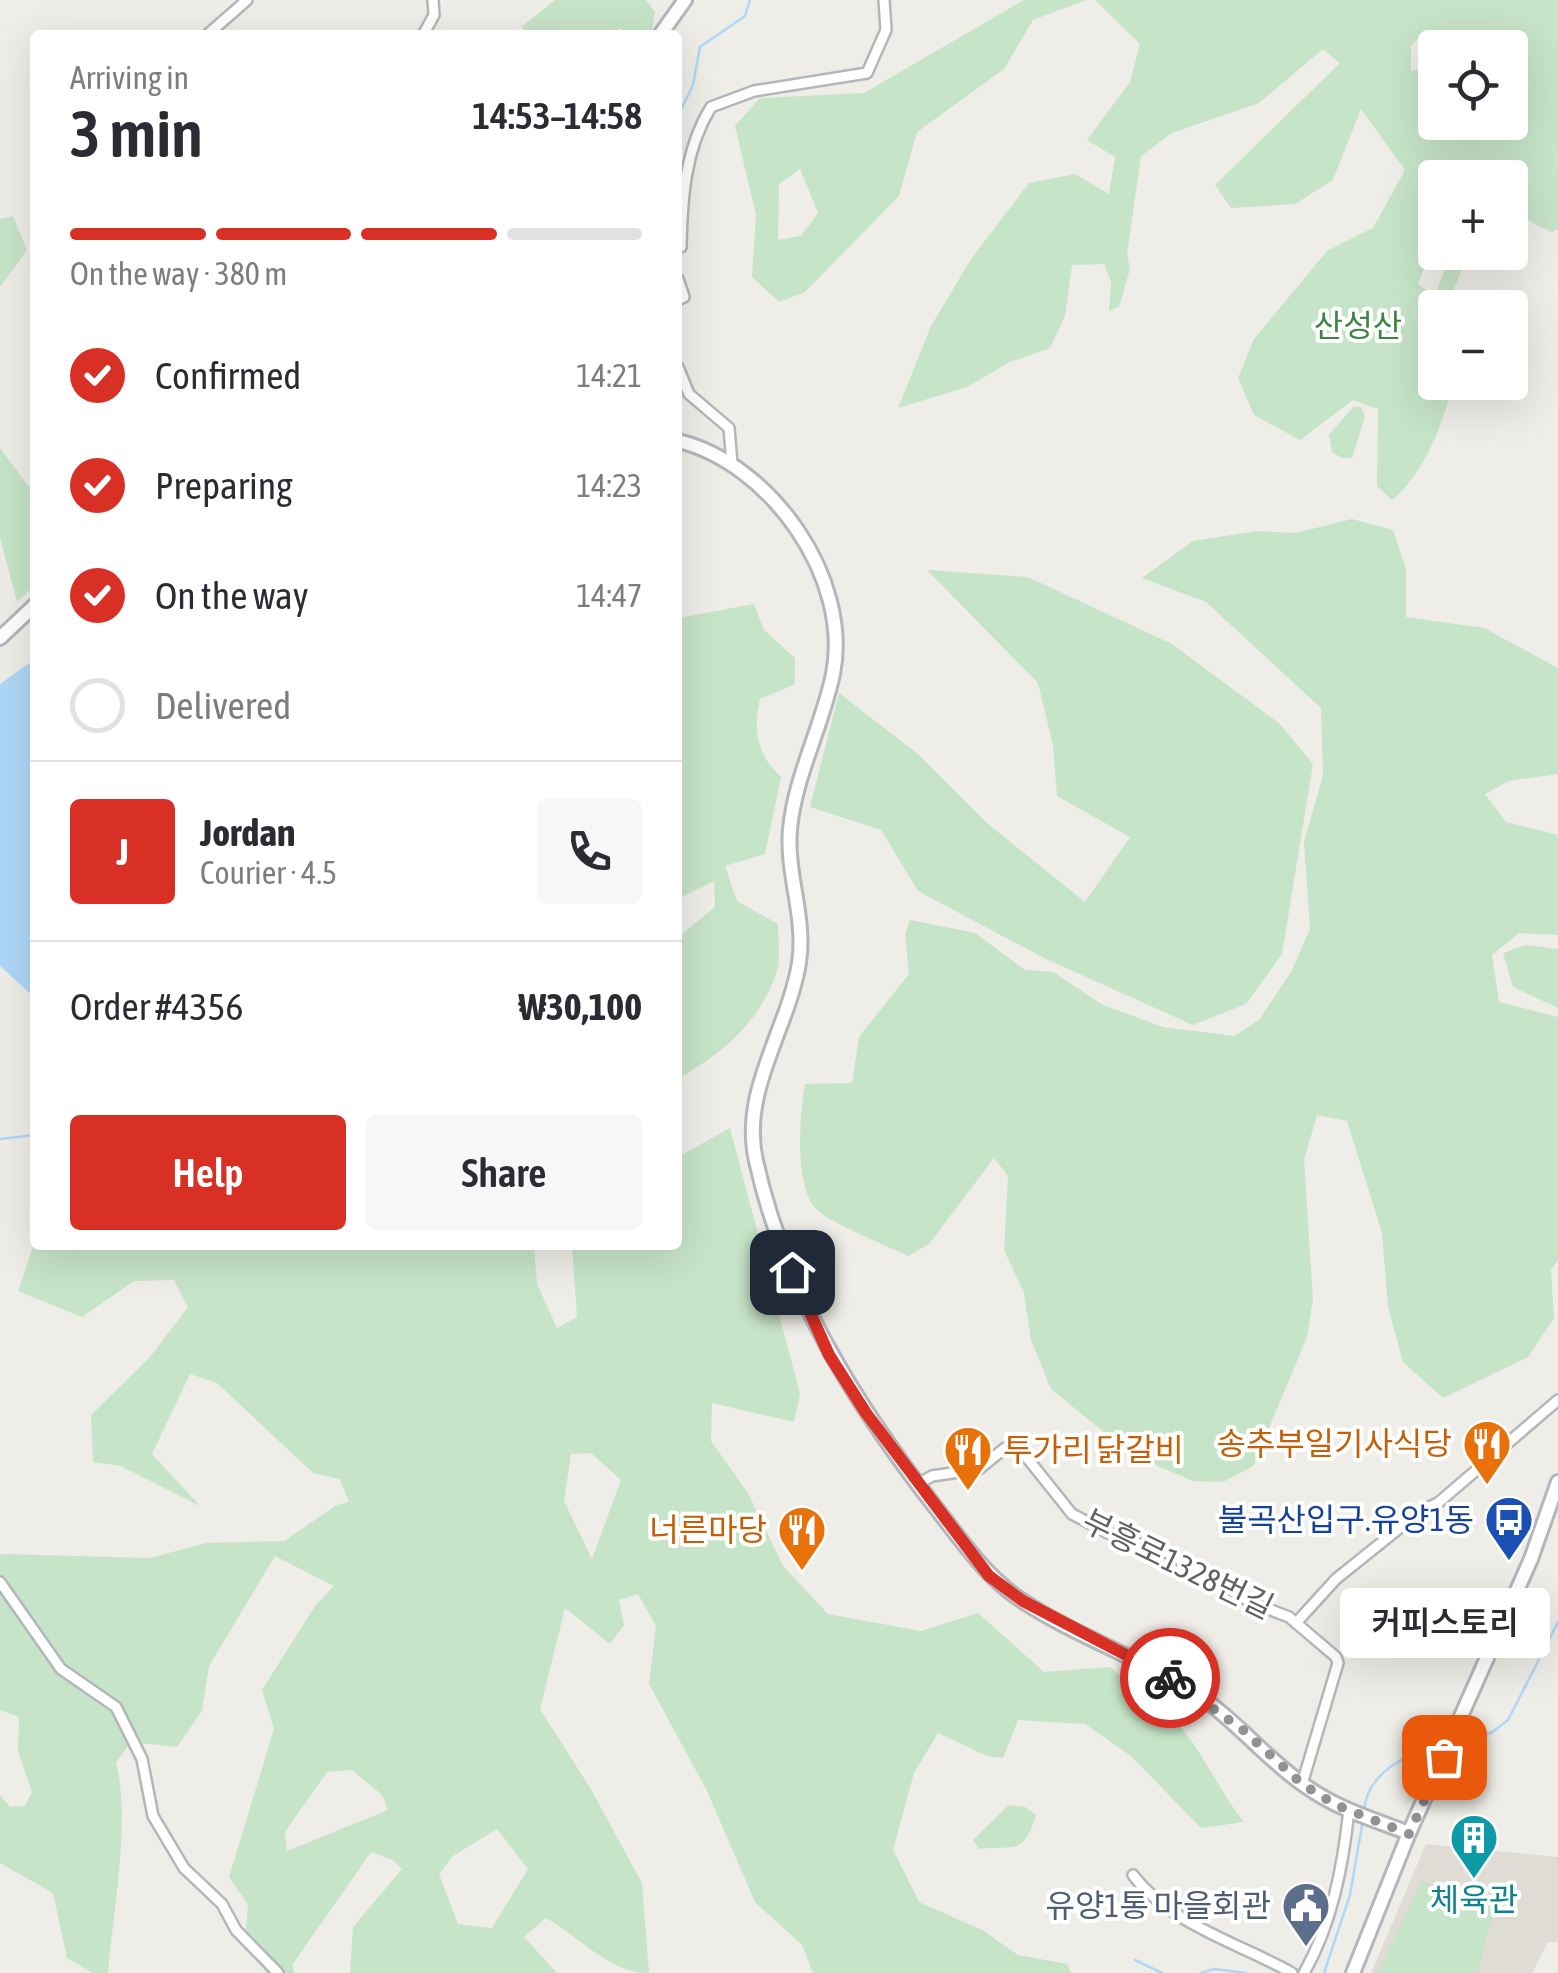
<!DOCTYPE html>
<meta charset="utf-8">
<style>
body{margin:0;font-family:"Asap Condensed","Noto Sans KR",sans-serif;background:#f7f7f7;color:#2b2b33;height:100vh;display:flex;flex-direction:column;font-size:38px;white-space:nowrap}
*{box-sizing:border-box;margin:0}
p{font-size:32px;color:#7c7c81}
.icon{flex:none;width:55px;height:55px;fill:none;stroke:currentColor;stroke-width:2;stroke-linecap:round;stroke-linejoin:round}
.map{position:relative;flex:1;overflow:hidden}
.side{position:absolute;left:30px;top:30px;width:652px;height:1220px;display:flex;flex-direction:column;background:#fff;border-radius:10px;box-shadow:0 10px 40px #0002}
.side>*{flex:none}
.controls{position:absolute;left:1418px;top:30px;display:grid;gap:20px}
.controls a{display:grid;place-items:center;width:110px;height:110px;border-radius:10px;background:#fff;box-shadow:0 10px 40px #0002;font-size:50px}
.pin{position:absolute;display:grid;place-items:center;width:85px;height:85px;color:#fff;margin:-42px;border-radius:20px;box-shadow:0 5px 15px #0006}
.courier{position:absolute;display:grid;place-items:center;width:100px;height:100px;margin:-50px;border:8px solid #d93025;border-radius:50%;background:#fff;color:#222;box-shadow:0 2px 12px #0007}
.bubble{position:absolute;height:70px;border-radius:10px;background:#fff;box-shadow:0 10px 40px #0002;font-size:32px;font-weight:600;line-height:70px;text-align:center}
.headline em{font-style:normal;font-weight:600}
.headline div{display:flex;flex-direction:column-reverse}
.headline{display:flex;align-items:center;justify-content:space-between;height:170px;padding:0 40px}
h1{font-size:65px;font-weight:600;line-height:75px}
.bar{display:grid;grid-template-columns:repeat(4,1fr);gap:15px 10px;align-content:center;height:120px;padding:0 40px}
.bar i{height:12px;border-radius:8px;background:#e1e1e2}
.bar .selected{background:#d93025}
.bar p{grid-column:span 4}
.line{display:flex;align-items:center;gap:25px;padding:0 40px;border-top:2px solid #e1e1e2}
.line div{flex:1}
.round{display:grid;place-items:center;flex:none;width:105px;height:105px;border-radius:10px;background:#f7f7f7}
ol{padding:0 40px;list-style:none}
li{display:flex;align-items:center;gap:30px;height:110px}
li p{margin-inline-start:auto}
li .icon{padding:10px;border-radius:50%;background:#d93025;color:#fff;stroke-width:4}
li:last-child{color:#7c7c81}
li i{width:55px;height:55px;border:5px solid #e1e1e2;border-radius:50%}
.action{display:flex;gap:20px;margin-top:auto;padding:20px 40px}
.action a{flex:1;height:115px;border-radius:10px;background:#d93025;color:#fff;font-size:40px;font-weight:600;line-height:115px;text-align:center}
.action a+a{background:#f7f7f7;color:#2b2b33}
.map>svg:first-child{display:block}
.education{fill:#dfdcd5}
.green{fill:#c6e4c7;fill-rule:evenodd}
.water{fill:#afd7f7}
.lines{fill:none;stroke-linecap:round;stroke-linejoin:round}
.stream{stroke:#afd7f7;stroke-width:2.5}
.street-casing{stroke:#b4b7ba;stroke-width:14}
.secondary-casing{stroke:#b3b6ba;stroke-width:18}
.street{stroke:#fff;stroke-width:9}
.secondary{stroke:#fff;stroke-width:12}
.done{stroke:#919393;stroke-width:10;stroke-dasharray:0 18}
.route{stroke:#d93025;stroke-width:12}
.labels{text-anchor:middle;stroke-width:8;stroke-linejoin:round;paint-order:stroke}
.park-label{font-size:32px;fill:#3f8443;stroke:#fff}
.food-label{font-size:32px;fill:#c56008;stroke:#fff;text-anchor:end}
.transit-label{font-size:32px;fill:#164399;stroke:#fff;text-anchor:end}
.street-label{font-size:32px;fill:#5e6266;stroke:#fff}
.culture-label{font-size:32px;fill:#0d838f;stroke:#fff}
.service-label{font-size:32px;fill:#4e5e75;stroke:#fff;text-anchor:end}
</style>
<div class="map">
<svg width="1558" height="1973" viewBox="0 0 1558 1973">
<rect width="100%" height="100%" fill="#efede7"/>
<path class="education" d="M 1426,1844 L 1558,1857 L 1558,1942 L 1548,1942 L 1532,1973 L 1371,1973 Z"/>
<g class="green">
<path d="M 555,0 L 646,0 L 655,12 L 651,35 L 624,35 L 621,28 L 607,35 L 530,35 L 521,27 Z"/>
<path d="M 1024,0 L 1086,0 L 1033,20 L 1004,69 L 917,132 L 899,196 L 805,292 L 779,302 L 752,277 L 756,215 L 735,126 L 760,98 L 864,93 ZM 800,169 L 818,213 L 801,236 L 778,240 L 779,184 Z"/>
<path d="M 1095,0 L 1558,0 L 1558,229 L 1551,232 L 1510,211 L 1510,178 L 1435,178 L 1435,252 L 1430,254 L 1418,284 L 1435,296 L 1447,263 L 1442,253 L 1463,253 L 1463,266 L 1447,307 L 1435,308 L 1435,382 L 1453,383 C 1443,424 1425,473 1392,500 L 1377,486 L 1378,409 L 1353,400 L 1300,440 L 1254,415 L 1238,378 L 1254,339 L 1327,251 L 1373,228 L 1405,170 L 1361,109 L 1333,180 L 1295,204 L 1231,208 L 1215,185 L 1340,63 L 1323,49 L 1259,103 L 1172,133 L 1141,156 L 1127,254 L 1130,269 L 1119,307 L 1109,311 L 1111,282 L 1104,264 L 1072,265 L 1065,316 L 1050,348 L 1010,362 L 967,387 L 898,408 L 931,326 L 971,259 L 1029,183 L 1075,174 L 1109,194 L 1115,157 L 1087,140 L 1130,82 L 1140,44 ZM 1424,32 L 1464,36 L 1469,47 L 1510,48 L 1510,122 L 1435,122 L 1435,65 L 1411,71 L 1411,46 Z"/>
<path d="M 13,216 L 27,250 L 0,287 L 0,219 Z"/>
<path d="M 1353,407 L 1361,407 L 1365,416 L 1352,458 L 1342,458 L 1332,452 L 1329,435 Z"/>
<path d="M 0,448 L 35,495 L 35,585 L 17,602 L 0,538 Z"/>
<path d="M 1352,519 L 1393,530 L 1406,569 L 1406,617 L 1484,628 L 1558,668 L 1558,774 L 1509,781 L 1485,794 L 1506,822 L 1558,835 L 1558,935 L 1519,933 L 1492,955 L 1499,1002 L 1558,1017 L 1558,1260 L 1551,1270 L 1554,1318 L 1528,1357 L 1443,1398 L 1403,1362 L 1388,1307 L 1382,1233 L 1347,1121 L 1317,1115 L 1304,1160 L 1313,1299 L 1307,1337 L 1253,1466 L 1223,1482 L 1193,1481 L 1132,1455 L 1051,1389 L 1031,1340 L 1024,1293 L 1004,1250 L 1008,1176 L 994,1158 L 929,1244 L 908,1256 C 889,1247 830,1222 818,1211 C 793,1188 800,1114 805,1084 L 852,1083 L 859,1037 L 909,974 L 905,935 L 910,920 L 975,933 L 1025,970 L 1053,972 L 1103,1005 L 1163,1027 L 1234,1036 L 1259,1020 L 1291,972 L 1310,929 L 1304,842 L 1323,775 L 1321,708 L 1206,602 L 1142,578 L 1193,541 L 1257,531 L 1296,533 Z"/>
<path d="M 927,570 L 1028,577 L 1172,644 L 1280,724 L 1313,764 L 1282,954 L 1246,1004 L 1193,1025 L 1046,959 L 918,891 L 881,830 L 810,807 L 839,693 L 918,754 L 988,824 L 1085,902 L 1130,837 L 1057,796 L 1053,745 L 1038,683 Z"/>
<path d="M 754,604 L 764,630 L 795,658 L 795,684 L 760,699 C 753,730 757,755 781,777 L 765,854 L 725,866 L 737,901 L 778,924 C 778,939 781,958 777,971 C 761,1022 721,1054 678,1079 L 678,937 L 715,907 L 714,881 L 678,899 L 678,618 Z"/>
<path d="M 1525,945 L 1558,949 L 1558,1008 L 1513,987 L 1503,953 Z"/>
<path d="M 730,1128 L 800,1394 L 794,1422 L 712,1403 L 711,1441 L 748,1493 L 783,1566 L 828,1614 L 921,1631 L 978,1613 L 1044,1672 L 1110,1667 C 1130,1684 1154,1699 1172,1717 C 1202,1748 1217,1789 1244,1822 L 1201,1828 L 1131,1756 L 1085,1724 L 1018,1720 L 1003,1758 L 987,1756 L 938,1733 L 914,1773 L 893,1850 L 919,1902 L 984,1931 L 1018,1955 L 1067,1964 L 1071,1973 L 813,1973 L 802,1945 L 755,1902 L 707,1791 L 649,1684 L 656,1626 L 638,1594 L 619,1600 L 624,1625 L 610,1644 L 565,1608 L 540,1709 L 592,1791 L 642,1883 L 649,1973 C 609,1973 579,1936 546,1918 L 524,1937 L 557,1973 L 350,1973 L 353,1927 L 402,1869 L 393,1860 L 371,1852 L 292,1965 L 294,1973 L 266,1973 L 245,1940 L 248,1905 L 229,1877 L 274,1729 L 262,1690 L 315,1606 L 334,1586 L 275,1556 L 209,1666 L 202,1711 L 177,1747 L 131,1742 L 116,1763 C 131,1819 113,1913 108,1973 L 93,1973 L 67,1958 L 53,1893 L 0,1863 L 0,1795 L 10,1807 L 25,1806 L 32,1792 L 18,1751 L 19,1717 L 0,1710 L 0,1554 L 150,1558 L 206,1543 L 284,1541 L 337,1505 L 349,1502 L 340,1479 L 313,1473 L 217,1383 L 190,1374 L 152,1454 L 200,1506 L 121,1466 L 93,1462 L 91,1415 L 150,1357 L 188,1307 L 174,1280 L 134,1281 L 82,1317 L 18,1291 L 35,1241 L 35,1245 L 534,1245 L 537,1284 L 557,1328 L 577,1317 L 572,1245 L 678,1245 L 678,1157 ZM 591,1453 L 621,1480 L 592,1559 L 564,1501 L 571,1454 ZM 352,1770 L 382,1795 L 388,1810 L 287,1851 L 285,1832 L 327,1772 ZM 497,1829 L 528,1869 L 492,1928 L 458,1924 L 439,1874 L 453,1856 Z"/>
<path d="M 1009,1805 L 1025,1807 L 1036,1815 C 1023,1856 1016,1845 979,1849 L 973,1840 Z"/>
<path d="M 1422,1882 L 1496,1905 L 1477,1973 L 1378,1973 Z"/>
</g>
<path class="water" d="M 35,659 L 35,998 L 0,966 L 0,684 Z"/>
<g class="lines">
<g class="stream">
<path d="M 678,116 L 693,85 L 700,47 L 745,16 L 750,0"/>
<path d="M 0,1139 L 35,1135"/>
<path d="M 1455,1742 L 1491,1733 L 1508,1720 L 1558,1622"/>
<path d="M 1364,1812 C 1366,1772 1408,1753 1442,1745"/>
<path d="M 1135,1960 L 1162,1973"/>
<path d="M 1201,1973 L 1214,1969 L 1246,1973"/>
<path d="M 1324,1973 L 1350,1895 L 1363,1820"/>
</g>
<g class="street-casing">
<g id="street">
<path d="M 207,35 L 247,0"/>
<path d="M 423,35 L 434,15 L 433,0"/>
<path d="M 678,247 L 681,247 C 682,198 685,149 711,107 L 754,91 L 867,73 L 886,30 L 884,0"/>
<path d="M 678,279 L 684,297 L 678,300"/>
<path d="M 678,367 L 689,394 L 729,428 L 732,464"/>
<path d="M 918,1484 L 932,1476 L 979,1469 L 1005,1448 L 1024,1454 L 1072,1514 L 1114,1536 L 1168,1553 L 1250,1602 L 1289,1617 L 1336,1657 L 1338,1663 L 1302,1784"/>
<path d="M 0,1582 L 61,1669 L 116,1707 L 142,1759 L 153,1816 L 184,1868 L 222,1904 L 236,1930 L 278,1973"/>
<path d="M 1296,1623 L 1336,1579 L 1422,1510 L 1438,1503 L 1558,1400"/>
<path d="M 1133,1875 C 1171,1925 1239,1943 1292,1973"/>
<path d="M 1304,1973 C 1332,1924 1343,1866 1349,1810"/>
</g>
</g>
<g class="secondary-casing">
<g id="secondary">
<path d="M 660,35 L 685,0"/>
<path d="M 678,441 C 770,463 852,578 833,674 C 822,727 795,776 790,829 C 786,874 806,917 799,963 C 788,1030 740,1091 756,1161 C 785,1292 855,1404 936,1508 C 962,1541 985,1576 1021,1600 C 1075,1636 1139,1657 1195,1693 C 1235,1719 1265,1758 1304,1785 C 1335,1808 1374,1820 1409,1833"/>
<path d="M 0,638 L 35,605"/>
<path d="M 1353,1973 L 1409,1833 L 1531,1559 L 1558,1482"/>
</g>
</g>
<use href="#street" class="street"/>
<use href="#secondary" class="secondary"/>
</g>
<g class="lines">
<path class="done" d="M 1170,1678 L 1243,1730 L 1302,1784 L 1336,1805 L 1409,1834 L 1444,1757"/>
<path class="route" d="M 792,1272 L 829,1355 L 866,1413 L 989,1576 L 1023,1601 L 1170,1678"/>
</g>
<defs>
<g id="restaurant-pin" transform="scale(2.5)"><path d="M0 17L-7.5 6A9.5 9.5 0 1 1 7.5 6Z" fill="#e8710a" stroke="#fff"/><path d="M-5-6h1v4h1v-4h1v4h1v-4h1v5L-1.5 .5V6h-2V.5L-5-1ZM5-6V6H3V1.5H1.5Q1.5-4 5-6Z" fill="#fff"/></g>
<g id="bus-pin" transform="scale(2.5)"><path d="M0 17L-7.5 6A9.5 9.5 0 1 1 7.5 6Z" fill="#1a4fb4" stroke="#fff"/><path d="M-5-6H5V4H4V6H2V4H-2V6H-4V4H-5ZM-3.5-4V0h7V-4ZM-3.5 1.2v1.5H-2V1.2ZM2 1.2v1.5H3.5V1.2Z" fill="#fff"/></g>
<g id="building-pin" transform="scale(2.5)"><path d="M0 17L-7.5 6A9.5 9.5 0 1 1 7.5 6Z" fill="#0f9aa8" stroke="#fff"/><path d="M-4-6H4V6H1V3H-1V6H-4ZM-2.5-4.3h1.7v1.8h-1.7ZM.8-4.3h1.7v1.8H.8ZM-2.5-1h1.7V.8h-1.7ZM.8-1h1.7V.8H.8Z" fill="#fff"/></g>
<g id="civic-pin" transform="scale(2.5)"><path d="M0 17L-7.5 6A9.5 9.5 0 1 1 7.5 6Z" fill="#5c6f8a" stroke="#fff"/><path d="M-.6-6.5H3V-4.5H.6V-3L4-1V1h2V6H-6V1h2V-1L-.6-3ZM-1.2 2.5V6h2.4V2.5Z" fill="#fff"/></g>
</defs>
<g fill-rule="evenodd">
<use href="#restaurant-pin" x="1487" y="1444"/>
<use href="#restaurant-pin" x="968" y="1450"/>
<use href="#bus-pin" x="1509" y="1520"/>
<use href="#restaurant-pin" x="802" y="1530"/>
<use href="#building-pin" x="1474" y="1838"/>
<use href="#civic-pin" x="1306" y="1906"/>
</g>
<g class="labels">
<g class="park-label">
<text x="1358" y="337">산성산</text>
</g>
<g class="food-label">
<text x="1452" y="1455">송추부일기사식당</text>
<text x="1003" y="1461" text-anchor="start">투가리 닭갈비</text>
<text x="767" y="1541">너른마당</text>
</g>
<g class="transit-label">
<text x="1474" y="1531">불곡산입구.유양1동</text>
</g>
<g class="street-label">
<text transform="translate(1178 1564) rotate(26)" y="11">부흥로1328번길</text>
</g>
<g class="culture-label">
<text x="1474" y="1911">체육관</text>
</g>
<g class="service-label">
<text x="1271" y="1917">유양1통 마을회관</text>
</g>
</g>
</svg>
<div class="controls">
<a><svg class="icon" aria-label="locate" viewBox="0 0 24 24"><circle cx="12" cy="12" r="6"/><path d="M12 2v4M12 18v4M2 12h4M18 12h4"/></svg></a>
<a>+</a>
<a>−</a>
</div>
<div class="pin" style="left:1444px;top:1757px;background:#ea580c"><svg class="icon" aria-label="bag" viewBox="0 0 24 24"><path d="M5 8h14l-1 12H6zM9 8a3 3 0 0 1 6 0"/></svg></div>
<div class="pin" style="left:792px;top:1272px;background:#1f2937"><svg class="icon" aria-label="home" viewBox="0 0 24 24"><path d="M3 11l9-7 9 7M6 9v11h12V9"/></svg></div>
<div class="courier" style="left:1170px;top:1678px"><svg class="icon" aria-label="bike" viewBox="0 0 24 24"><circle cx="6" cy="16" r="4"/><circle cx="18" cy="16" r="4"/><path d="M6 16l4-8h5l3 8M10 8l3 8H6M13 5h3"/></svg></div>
<div class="bubble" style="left:1340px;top:1588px;width:210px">커피스토리</div>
<section class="side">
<div class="headline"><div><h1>3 min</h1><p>Arriving in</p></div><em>14:53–14:58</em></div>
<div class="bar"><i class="selected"></i><i class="selected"></i><i class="selected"></i><i></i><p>On the way · 380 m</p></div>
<ol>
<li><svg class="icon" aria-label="check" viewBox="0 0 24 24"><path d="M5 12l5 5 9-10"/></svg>Confirmed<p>14:21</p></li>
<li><svg class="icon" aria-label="check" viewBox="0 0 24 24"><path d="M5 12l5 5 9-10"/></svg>Preparing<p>14:23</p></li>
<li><svg class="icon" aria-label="check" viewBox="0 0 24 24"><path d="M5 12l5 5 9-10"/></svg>On the way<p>14:47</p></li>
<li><i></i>Delivered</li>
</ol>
<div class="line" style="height:180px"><b class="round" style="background:#d93025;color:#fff">J</b><div><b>Jordan</b><p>Courier · 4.5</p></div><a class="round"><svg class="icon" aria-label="phone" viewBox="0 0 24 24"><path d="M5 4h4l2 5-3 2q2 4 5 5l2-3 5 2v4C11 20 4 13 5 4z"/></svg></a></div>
<div class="line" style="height:130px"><div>Order #4356</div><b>₩30,100</b></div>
<div class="action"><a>Help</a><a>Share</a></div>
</section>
</div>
